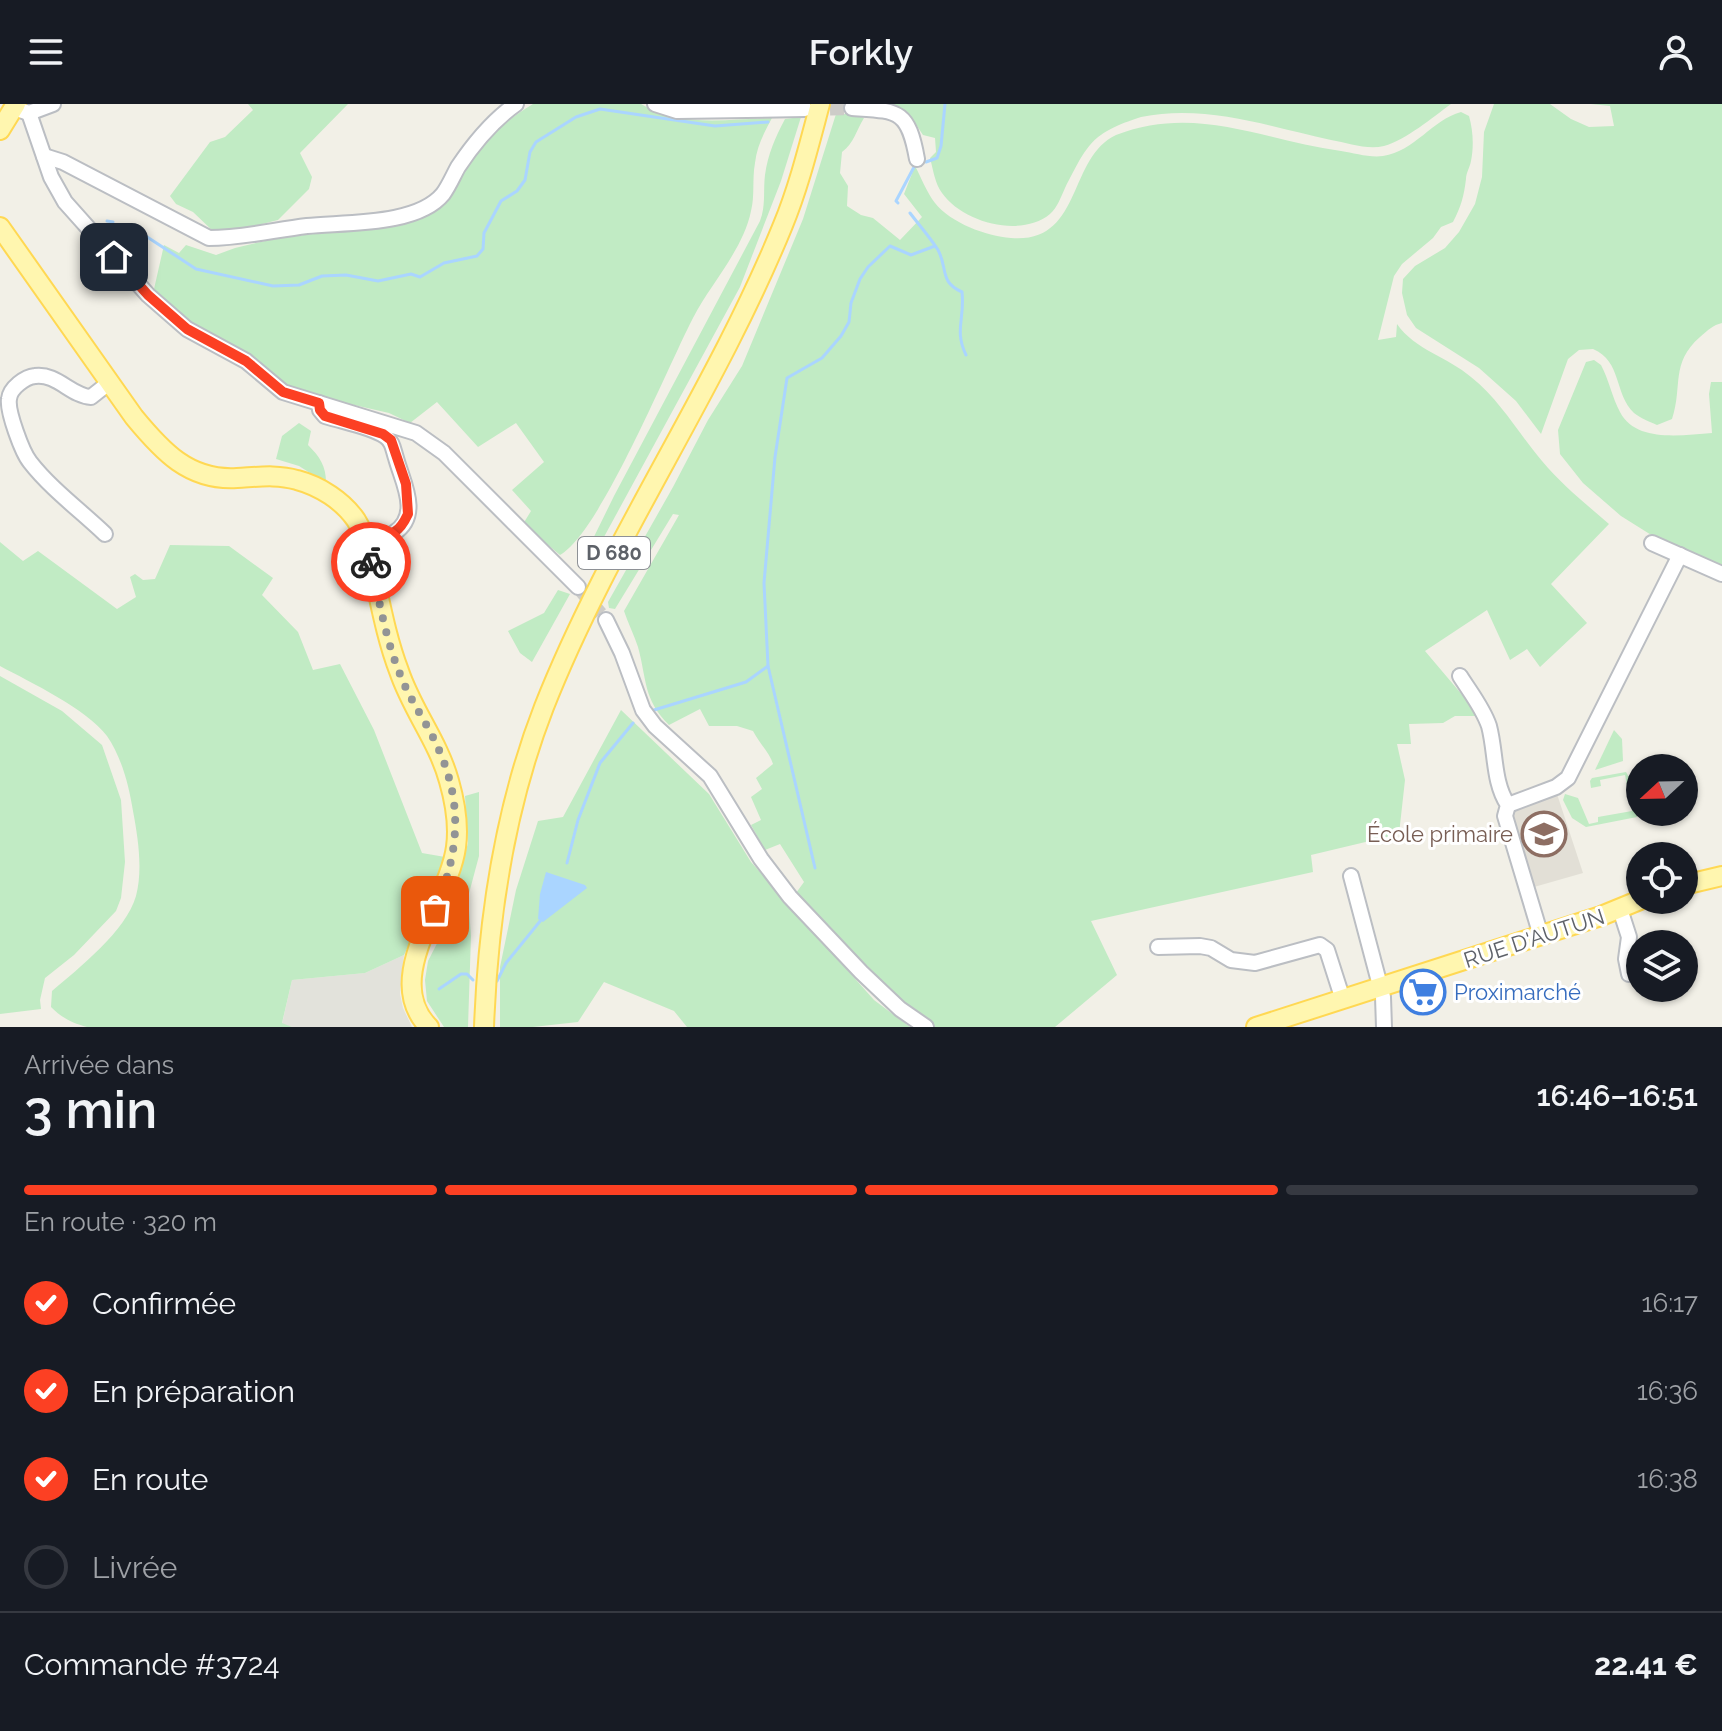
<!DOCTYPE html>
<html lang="fr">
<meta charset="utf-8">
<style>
body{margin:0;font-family:Raleway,sans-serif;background:#20242c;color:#f1f3f6;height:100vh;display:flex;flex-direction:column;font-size:30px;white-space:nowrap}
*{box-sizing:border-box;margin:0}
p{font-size:26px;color:#9ea1a6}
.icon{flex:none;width:44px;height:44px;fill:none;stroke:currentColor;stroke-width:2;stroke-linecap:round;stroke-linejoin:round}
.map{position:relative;height:923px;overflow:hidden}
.details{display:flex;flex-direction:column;background:#171b24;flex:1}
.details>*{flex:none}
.needle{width:52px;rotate:248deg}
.controls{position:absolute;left:1626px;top:650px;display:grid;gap:16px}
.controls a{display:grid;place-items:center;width:72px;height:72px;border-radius:50%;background:#171b24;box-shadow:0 2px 6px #0004;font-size:40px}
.pin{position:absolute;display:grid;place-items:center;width:68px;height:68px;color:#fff;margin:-34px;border-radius:16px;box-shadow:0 4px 12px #0006}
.courier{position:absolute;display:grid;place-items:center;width:80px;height:80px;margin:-40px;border:6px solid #fc4023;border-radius:50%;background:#fff;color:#222;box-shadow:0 2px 10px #0007}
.head em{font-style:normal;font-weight:600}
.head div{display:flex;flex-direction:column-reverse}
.head{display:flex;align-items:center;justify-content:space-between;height:136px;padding:0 24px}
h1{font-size:52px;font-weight:600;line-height:60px}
.bar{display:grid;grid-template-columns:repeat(4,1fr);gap:12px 8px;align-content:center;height:96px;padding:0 24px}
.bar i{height:10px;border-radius:6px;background:#363941}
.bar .active{background:#fc4023}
.bar p{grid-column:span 4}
.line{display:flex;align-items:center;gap:20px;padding:0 24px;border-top:2px solid #363941}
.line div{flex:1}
ol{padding:0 24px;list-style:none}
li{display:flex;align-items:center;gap:24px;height:88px}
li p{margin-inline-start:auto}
li .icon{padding:8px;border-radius:50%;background:#fc4023;color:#fff;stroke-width:4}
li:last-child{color:#9ea1a6}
li i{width:44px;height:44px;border:4px solid #363941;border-radius:50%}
header{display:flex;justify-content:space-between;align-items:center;height:104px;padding:0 24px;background:#171b24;font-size:36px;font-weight:600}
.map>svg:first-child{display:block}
.industrial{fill:#e2e2db}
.education{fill:#e2dfd6}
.green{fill:#c1ebc4}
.water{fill:#aad5ff}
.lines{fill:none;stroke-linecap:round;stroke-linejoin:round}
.stream{stroke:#aad5ff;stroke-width:3}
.minor-tunnel{stroke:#cdccc8;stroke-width:14;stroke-dasharray:14 7;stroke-linecap:butt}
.minor-casing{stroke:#bbbec3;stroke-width:18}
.major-casing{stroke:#ffd853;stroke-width:22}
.minor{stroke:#fff;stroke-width:14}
.major{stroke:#fff6af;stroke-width:18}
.done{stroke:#929495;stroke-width:8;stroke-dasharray:0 14.4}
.route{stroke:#fc4023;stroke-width:10}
.labels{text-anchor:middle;stroke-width:6;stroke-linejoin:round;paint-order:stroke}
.shield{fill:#fff;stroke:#8e9196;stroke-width:2}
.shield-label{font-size:20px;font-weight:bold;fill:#5e6269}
.education-label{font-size:22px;fill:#785e54;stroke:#fff;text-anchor:end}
.street-label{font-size:22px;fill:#5e6269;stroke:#fff}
.shop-label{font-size:22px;fill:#366cbe;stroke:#fff;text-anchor:start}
</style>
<header><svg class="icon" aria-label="menu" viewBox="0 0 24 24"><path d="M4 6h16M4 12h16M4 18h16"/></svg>Forkly<svg class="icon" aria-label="person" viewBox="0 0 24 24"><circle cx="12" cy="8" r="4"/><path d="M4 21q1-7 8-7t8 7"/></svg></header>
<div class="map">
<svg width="1722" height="923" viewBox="0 0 1722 923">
<rect width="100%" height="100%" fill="#f2f0e7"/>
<path class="industrial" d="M 404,851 L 400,890 L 403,904 L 412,923 L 292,923 L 282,920 L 292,876 L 365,869 Z"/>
<path class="education" d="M 1557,690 L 1583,769 L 1534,783 L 1512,710 L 1515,703 Z"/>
<g class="green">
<path d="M 248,0 L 348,0 L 300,49 L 312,73 L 309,85 L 278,116 L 242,125 L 215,129 L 193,108 L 176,100 L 170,92 L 210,38 L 225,33 L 253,6 Z"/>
<path d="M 533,0 L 641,0 C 680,24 728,15 772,14 C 764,29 757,42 755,59 C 752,75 755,92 751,107 C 743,146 711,179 693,214 C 668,262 600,429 560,451 L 523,420 L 531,407 L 512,386 L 544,358 L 516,319 L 478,343 L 437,298 L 410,319 L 389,309 L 315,292 L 288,282 L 255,254 L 193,224 L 154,185 L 164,141 L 179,149 L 186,141 L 216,151 L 235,144 L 269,136 L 332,127 L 445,97 C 472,55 489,26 533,0 Z"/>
<path d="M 893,0 L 1451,0 C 1433,13 1406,36 1384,42 C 1367,46 1348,39 1331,36 C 1267,22 1206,0 1141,13 C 1091,29 1088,40 1065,84 C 1061,93 1057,104 1050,110 C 1021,134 963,119 942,89 C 935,80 933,65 930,54 L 936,48 L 935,34 L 923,31 L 911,13 Z"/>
<path d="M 1494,0 L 1550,0 L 1571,15 L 1589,23 L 1614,22 L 1610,2 L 1591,0 L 1722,0 L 1722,219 C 1713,221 1708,226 1700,233 C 1670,259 1683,282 1672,315 L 1657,321 C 1650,318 1640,314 1634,309 C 1614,290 1622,257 1593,245 L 1579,246 L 1568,255 L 1541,330 L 1516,297 L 1479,264 L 1416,224 L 1407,211 L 1402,189 L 1403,175 L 1415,162 L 1445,144 L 1459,128 L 1475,100 L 1482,73 L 1484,28 Z"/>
<path d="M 1461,8 L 1469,12 C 1473,26 1474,42 1471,57 C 1470,63 1466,69 1466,75 C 1464,92 1461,103 1453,118 L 1441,123 L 1433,134 L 1402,160 L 1394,172 L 1378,236 L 1396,233 L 1397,220 C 1415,246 1448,253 1471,273 C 1501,297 1518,329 1542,357 C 1562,381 1586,400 1609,420 L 1551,480 L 1587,519 L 1540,563 L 1527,545 L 1510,556 L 1487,506 L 1425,547 L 1480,612 L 1455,612 L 1443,619 L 1409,620 L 1411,640 L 1397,640 L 1405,676 L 1399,730 L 1311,751 L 1313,768 L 1091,817 L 1117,871 L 1055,923 L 934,923 L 903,899 L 796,789 L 804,778 L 780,740 L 765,746 L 751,721 L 761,716 L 751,693 L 762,685 L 756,674 L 773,660 C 770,649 759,639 753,627 L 737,622 L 709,622 L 700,605 L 669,621 C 643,595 647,576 638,543 C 634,531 628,519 624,507 L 679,411 L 673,410 L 615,505 L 609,504 L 608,498 L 673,383 L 708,316 L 742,262 L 803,115 L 836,10 L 852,10 L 864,14 C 856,27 854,39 842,48 L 840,69 L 848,82 L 847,102 L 861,111 L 873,114 L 900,136 L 922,113 L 904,90 L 915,62 C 921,73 927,89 935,99 C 951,119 986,132 1011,134 C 1083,140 1067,54 1116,31 C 1196,0 1262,36 1341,47 C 1354,49 1370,54 1383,52 C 1415,47 1432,16 1461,8 Z"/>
<path d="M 801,13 L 781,77 L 740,183 L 586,466 L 585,451 L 614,392 L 760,117 C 766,101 763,88 765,71 C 768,50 775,34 785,15 Z"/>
<path d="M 1594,256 L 1601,261 C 1609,276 1612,293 1620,308 C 1636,339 1682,331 1712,329 L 1709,290 L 1711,278 L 1722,278 L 1722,466 L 1664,439 L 1621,412 L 1583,379 L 1560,350 L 1558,326 L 1586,258 Z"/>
<path d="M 299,319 L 311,327 L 308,341 C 320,353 326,362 326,379 L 299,362 L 276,355 L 282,332 Z"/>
<path d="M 0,438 L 23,457 L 38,447 L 117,505 L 136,493 L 130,473 L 135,470 L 143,476 L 155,475 L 170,441 L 229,442 L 273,474 L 262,491 L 298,528 L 313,566 L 340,560 L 374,626 L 422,749 L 445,753 L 441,774 L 404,851 L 365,869 L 292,876 L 282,919 L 292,923 L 87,923 C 72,919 62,914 51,903 L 52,887 C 79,864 126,827 136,792 C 143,765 138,734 133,707 C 129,682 122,654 107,632 C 87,605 30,578 0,562 Z"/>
<path d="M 558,486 L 570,490 L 532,558 L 520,549 L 508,527 L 544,509 Z"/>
<path d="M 0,572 L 62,607 L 102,641 L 121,696 L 125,758 L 121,794 L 116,807 L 74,851 L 45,874 L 40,896 L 41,905 L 0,910 Z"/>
<path d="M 621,606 L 709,690 L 751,758 L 874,896 L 910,923 L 687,923 L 674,907 L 604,878 L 578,918 L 533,923 L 500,923 L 500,863 L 516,786 L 538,717 L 563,713 Z"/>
<path d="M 1614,626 L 1622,635 L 1623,657 L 1595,666 Z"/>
<path d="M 1626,668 L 1633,680 L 1637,713 L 1586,723 L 1572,714 L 1563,696 L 1565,690 L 1578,694 L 1589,720 L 1598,718 L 1598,713 L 1632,707 L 1625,671 L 1600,676 L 1601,682 L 1591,684 L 1590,677 L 1592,674 Z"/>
<path d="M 479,688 L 479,752 L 468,793 L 471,832 L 468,923 L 444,923 L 427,897 L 425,876 L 428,857 L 447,820 L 468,739 L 465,692 Z"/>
</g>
<path class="water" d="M 546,768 L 585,781 L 587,784 L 543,818 L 538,815 L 540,790 Z"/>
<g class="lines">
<g class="stream">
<path d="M 926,58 L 937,54 L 941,42 L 945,0"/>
<path d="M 898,99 L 896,97 L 914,63"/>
<path d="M 910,109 C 919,121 930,133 938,146 C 948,164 939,178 962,188 C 965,215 954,226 966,251"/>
<path d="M 107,117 L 113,118"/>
<path d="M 132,123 L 196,165 L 273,182 L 299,181 L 322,172 L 346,171 L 378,177 L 411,170 L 420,173 L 444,159 L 477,152 L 483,145 L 484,129 L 501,97 L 517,87 L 525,76 L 530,48 L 536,38 L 576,13 L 600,5 L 715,22 L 768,18"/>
<path d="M 654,606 L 746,578 L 768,562"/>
<path d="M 567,759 L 578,716 L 600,659 L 633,619"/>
<path d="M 815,764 L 768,562 L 764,479 L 775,353 L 787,274 L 822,254 L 841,232 L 849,218 L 851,199 L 860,175 L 868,163 L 890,142 L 911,151 L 935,142"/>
<path d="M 497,877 L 506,859 L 541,816"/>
<path d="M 439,885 L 461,870 L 467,870 L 473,876"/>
</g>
<g class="minor-tunnel">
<path d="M 809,5 L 852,4"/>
<path d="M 578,483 L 606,516"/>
</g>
<g class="minor-casing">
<g id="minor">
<path d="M 655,0 L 677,7 L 805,5"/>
<path d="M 852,4 C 898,7 908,5 917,55"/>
<path d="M 20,6 L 29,9 L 53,0"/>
<path d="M 29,9 L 51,73 L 65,98 L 148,191 L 187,225 L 246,257 L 283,288 L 416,329 L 444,349 L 578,483"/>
<path d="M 44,52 L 63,58 L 209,134 C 243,134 274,126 307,122 C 344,118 417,122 443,90 C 449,82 453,72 458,63 C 474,39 492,17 516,0"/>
<path d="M 319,299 L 320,306 L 325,312 C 344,318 369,322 385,332 C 393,338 393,345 396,354 C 402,377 422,411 394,429 C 385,435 373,428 363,431"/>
<path d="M 105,430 C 81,407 51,385 30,358 C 22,348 7,307 9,295 C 10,284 25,273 35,272 C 57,269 71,292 91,293 L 110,278"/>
<path d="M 1652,439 L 1722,470"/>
<path d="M 606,516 L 622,549 L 643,606 L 655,622 L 710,672 L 761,755 L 790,793 L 861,868 L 900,905 L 926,923"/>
<path d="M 1460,572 C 1470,588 1483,604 1489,622 C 1496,648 1493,679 1508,701 L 1505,712 L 1541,832"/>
<path d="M 1508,701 L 1556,683 L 1568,674 L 1680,451"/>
<path d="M 1351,772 L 1383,893 L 1384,923"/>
<path d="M 1620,805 L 1629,833 L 1626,855 L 1629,870 L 1640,870"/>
<path d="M 1158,843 L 1200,842 L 1211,844 L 1231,856 L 1255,859 L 1320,841 L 1327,846 L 1343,896"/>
</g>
</g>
<g class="major-casing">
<g id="major">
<path d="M 0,26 L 16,0"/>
<path d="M 0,123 L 134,313 C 162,347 189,377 237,374 C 257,373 277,370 297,376 C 320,382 343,397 356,416 C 369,437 372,462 377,485 C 383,513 389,541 399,567 C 412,606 438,637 449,677 C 455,698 459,721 456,743 C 449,797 380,874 429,923"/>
<path d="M 1684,781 L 1722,772"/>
<path d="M 484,923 C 488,816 505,703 544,603 C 610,436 715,288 783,121 C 799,82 809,41 820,0"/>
<path d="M 1256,923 L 1601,812 L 1640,796"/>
</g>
</g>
<use href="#minor" class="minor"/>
<use href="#major" class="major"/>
</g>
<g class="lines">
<path class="done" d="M 371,458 C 379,495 385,534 400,570 C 410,597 428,620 439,646 C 464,703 458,751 435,806"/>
<path class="route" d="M 114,153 L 148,191 L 187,225 L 246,257 L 283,288 L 319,299 L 320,306 L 325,312 L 383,330 L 391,336 L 406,380 L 408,410 C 394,440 385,425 363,431 L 371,458"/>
</g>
<defs>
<g id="school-ring" transform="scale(2.3)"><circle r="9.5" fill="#fff" stroke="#8d6e63" stroke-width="1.5"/><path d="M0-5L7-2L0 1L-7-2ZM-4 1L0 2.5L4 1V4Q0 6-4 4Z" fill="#8d6e63"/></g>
<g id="supermarket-ring" transform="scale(2.3)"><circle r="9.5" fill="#fff" stroke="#3f7fe0" stroke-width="1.5"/><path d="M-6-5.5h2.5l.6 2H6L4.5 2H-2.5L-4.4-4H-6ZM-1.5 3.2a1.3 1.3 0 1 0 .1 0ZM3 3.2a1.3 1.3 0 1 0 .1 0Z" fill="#3f7fe0"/></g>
</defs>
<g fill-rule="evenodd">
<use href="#school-ring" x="1544" y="730"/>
<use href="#supermarket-ring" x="1423" y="888"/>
</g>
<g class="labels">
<rect class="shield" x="578" y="433" width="72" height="32" rx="6"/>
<g class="shield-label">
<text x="614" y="456">D 680</text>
</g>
<g class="education-label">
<text x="1513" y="738">École primaire</text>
</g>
<g class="street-label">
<text transform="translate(1534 834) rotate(-18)" y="8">RUE D'AUTUN</text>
</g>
<g class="shop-label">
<text x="1454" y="896">Proximarché</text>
</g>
</g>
</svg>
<div class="controls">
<a><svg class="needle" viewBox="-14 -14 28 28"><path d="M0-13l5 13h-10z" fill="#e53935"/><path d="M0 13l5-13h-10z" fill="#9ea1a6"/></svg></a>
<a><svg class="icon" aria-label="locate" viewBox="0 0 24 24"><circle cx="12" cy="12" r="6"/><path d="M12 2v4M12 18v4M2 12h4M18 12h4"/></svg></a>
<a><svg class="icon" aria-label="layers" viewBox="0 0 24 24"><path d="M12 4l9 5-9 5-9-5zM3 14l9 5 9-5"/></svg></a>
</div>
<div class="pin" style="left:435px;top:806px;background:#ea580c"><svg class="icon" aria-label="bag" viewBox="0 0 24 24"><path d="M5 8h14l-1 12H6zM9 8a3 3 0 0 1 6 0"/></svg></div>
<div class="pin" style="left:114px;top:153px;background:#1f2937"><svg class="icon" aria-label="home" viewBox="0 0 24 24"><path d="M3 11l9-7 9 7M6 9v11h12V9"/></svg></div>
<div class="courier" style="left:371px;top:458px"><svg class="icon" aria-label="bike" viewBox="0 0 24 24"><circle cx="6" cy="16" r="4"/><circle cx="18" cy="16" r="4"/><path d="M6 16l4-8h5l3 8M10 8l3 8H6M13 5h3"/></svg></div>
</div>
<section class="details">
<div class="head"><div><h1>3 min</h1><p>Arrivée dans</p></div><em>16:46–16:51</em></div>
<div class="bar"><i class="active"></i><i class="active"></i><i class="active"></i><i></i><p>En route · 320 m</p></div>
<ol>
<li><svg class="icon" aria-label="check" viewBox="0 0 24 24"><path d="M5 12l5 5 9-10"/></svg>Confirmée<p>16:17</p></li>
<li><svg class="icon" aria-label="check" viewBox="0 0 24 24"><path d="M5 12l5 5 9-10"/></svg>En préparation<p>16:36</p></li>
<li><svg class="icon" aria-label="check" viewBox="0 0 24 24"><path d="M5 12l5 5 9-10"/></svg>En route<p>16:38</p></li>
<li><i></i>Livrée</li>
</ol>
<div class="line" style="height:104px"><div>Commande #3724</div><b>22.41 €</b></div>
</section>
